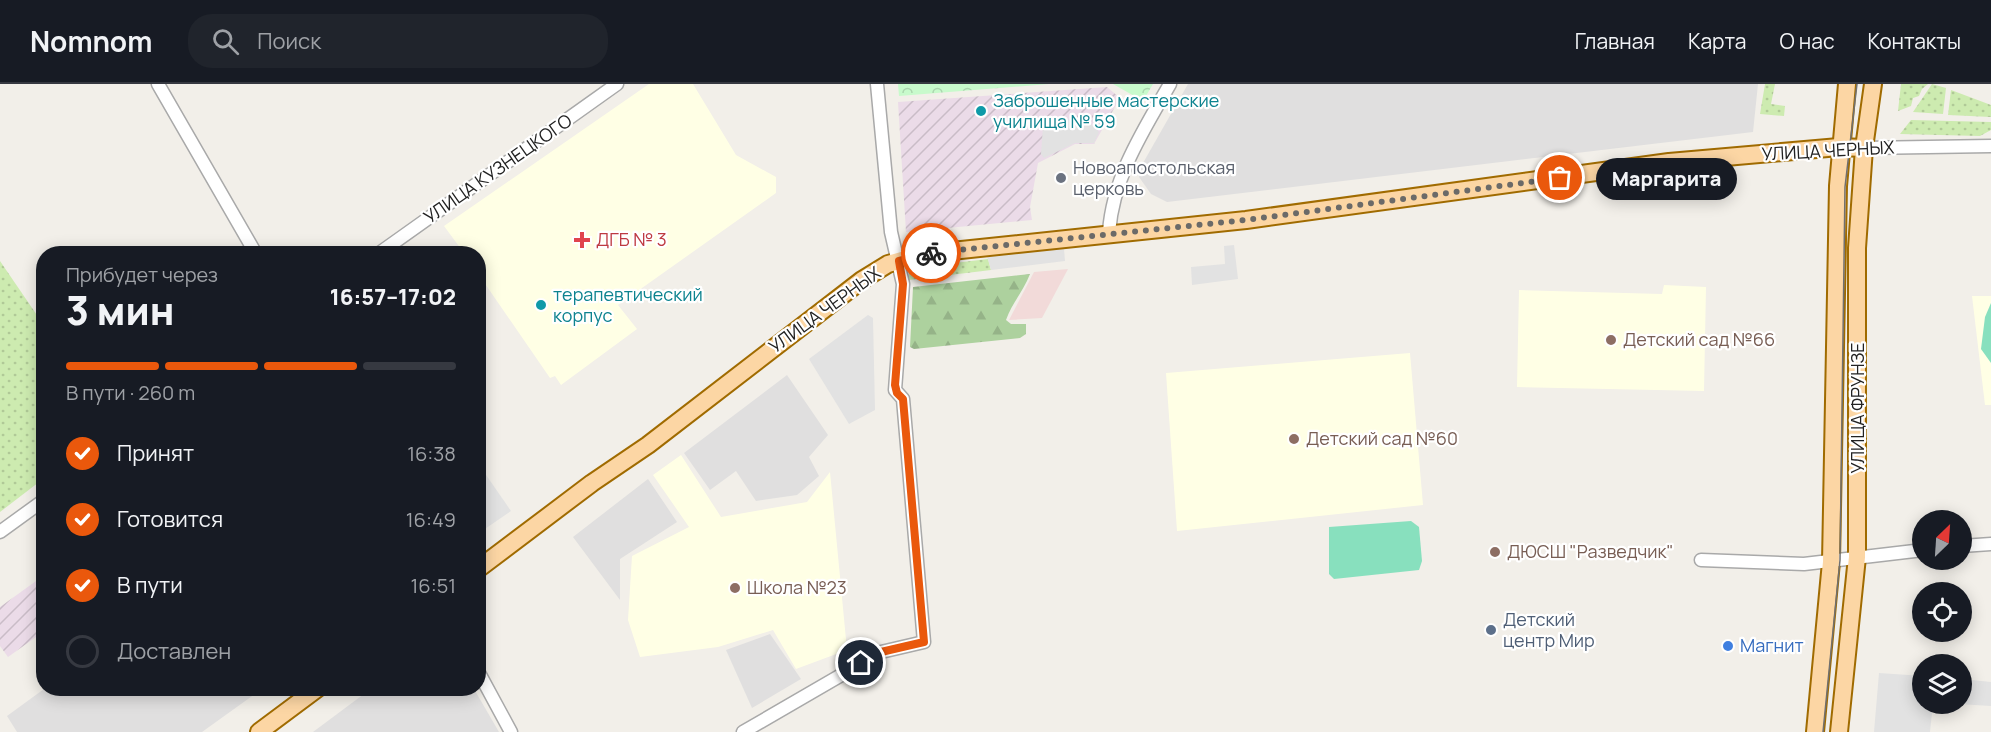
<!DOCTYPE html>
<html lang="ru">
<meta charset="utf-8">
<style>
body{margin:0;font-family:Manrope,sans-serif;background:#20242c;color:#f1f3f6;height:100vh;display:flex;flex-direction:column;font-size:22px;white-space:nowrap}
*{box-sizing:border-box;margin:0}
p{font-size:20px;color:#9ea1a6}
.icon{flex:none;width:33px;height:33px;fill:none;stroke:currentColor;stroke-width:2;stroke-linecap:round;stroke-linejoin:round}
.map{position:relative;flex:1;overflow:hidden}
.sheet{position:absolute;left:36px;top:162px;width:450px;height:450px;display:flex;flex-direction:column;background:#171b24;border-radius:24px;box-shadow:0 3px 15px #0003}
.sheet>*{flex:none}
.needle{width:39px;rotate:25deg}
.fabs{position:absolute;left:1912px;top:426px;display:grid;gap:12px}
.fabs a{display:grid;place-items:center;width:60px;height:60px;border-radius:50%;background:#171b24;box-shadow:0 3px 15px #0003;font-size:30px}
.pin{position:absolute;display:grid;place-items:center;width:51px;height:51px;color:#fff;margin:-26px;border:3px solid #fff;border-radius:50%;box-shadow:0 2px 6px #0007}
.courier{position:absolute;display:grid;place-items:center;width:60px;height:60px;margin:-30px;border:4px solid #ea580c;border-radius:50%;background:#fff;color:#222;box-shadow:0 2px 8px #0007}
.bubble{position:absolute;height:42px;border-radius:21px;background:#171b24;box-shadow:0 3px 15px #0003;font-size:20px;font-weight:800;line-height:42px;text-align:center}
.summary em{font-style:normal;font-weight:800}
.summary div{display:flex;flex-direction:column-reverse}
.summary{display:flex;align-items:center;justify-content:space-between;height:102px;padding:0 30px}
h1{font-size:39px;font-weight:800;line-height:45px}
.bar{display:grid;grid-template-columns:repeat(4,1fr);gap:9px 6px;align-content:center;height:72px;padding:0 30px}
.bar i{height:8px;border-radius:4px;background:#363941}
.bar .current{background:#ea580c}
.bar p{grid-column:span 4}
ol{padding:0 30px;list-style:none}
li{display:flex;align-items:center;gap:18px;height:66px}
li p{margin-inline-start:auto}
li .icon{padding:6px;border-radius:50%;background:#ea580c;color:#fff;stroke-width:4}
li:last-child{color:#9ea1a6}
li i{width:33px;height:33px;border:3px solid #363941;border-radius:50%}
header{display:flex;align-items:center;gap:36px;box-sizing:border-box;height:84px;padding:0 30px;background:#171b24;border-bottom:2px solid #363941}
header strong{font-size:28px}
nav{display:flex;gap:33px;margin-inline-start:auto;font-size:21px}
.search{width:420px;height:54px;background:#20242c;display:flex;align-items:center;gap:15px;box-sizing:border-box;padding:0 21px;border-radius:24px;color:#9ea1a6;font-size:22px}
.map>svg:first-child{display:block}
.residential{fill:#e0dfdf}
.commercial{fill:#f2dad9}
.industrial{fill:url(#industrial-furrows)}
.education{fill:#ffffe5}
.grass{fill:url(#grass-dots)}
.forest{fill:url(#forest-firs)}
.park{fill:url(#park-crowns)}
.pitch{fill:#88e0be}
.parking{fill:#e2e2e2}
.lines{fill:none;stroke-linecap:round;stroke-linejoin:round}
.minor-casing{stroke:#a9a9a9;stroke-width:15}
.major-casing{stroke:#a06b00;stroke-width:20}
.minor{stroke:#fff;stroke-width:12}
.major{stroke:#fcd6a4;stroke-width:16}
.tram{stroke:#707070;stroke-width:1.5}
.done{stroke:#6b6a68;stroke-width:6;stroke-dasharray:0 10.8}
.route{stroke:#ea580c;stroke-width:8}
.culture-dot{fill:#0f9aa8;stroke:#fff;stroke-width:2}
.worship-dot{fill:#6b7280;stroke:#fff;stroke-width:2}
.health-dot{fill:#e0444e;stroke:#fff;stroke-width:2}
.education-dot{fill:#8d6e63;stroke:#fff;stroke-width:2}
.service-dot{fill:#5c6f8a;stroke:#fff;stroke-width:2}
.shop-dot{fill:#3f7fe0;stroke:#fff;stroke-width:2}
.labels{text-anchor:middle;stroke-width:4.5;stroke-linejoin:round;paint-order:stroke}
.culture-label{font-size:18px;fill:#0d838f;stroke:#fff;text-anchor:start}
.street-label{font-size:18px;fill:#222;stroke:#fff}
.worship-label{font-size:18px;fill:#5b616d;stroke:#fff;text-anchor:start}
.health-label{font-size:18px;fill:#be3a42;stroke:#fff;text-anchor:start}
.education-label{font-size:18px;fill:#785e54;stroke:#fff;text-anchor:start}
.service-label{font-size:18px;fill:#4e5e75;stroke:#fff;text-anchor:start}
.shop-label{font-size:18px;fill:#366cbe;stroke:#fff;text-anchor:start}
</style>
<header>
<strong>Nomnom</strong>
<div class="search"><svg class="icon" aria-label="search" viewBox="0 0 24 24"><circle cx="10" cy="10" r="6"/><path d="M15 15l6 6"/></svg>Поиск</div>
<nav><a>Главная</a><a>Карта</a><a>О нас</a><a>Контакты</a></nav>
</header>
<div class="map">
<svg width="1991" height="648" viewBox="0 0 1991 648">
<defs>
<pattern id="industrial-furrows" width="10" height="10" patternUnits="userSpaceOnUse" patternTransform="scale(1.5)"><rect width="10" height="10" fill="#ebdbe8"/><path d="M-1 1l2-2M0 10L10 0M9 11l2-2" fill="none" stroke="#c9bcc7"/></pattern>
<pattern id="grass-dots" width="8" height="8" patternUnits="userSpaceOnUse" patternTransform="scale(1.5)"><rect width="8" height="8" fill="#cdebb0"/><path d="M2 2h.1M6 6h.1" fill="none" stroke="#b0c997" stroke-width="1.8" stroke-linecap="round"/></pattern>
<pattern id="forest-firs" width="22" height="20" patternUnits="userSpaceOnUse" patternTransform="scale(1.5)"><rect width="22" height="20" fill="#add19e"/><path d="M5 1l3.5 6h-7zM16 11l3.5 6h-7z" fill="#95b388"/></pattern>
<pattern id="park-crowns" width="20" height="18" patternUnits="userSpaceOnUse" patternTransform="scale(1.5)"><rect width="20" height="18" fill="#c8facc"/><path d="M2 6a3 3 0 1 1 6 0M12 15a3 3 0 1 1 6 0" fill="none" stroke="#acd6af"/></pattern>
</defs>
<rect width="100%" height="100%" fill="#f2efe9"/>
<g class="residential">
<path d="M 1188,0 L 1758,0 L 1753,48 L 1167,118 L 1151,110 L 1139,93 L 1143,79 Z"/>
<path d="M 787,291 L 828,351 L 809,373 L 819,392 L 797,411 L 756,417 L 736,387 L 710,406 L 684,369 Z"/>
<path d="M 648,395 L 677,438 L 620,475 L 620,516 L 573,453 Z"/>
<path d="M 770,550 L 801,595 L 752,624 L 726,566 Z"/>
<path d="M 372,604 L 474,605 L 499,648 L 313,648 Z"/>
<path d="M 44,605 L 44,604 L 262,605 L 202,648 L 17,648 L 7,632 Z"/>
</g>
<path class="commercial" d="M 1068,185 L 1042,234 L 1009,236 L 1034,188 Z"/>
<g class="industrial">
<path d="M 1107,3 L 1120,14 L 1094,60 L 1075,60 L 1038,79 L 1030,123 L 1032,136 L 906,148 L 898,18 Z"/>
<path d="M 43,492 L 43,548 L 8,573 L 0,562 L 0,523 Z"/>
</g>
<g class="education">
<path d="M 649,0 L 693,0 L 736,71 L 776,93 L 776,109 L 618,221 L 637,245 L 561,301 L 555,292 L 550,294 L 479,191 L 478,170 L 464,169 L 444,142 Z"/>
<path d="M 1664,201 L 1706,203 L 1704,307 L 1517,303 L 1519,206 L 1662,210 Z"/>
<path d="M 1972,212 L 1991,212 L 1991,321 L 1985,321 Z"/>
<path d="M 1410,269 L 1423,421 L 1177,447 L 1166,289 Z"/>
<path d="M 681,371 L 721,433 L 807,418 L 830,388 L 847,566 L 796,585 L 773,546 L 718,563 L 640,573 L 628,536 L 632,472 L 689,443 L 653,391 Z"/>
</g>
<g class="grass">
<path d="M 1765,0 L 1775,0 L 1771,20 L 1785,22 L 1784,32 L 1760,30 Z"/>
<path d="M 1901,0 L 1928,0 L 1922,5 L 1919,12 L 1913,14 L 1911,22 L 1898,27 Z"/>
<path d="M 1932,0 L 1946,4 L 1943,30 L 1913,28 Z"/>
<path d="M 1951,6 L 1991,21 L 1991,33 L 1948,31 Z"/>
<path d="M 1911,36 L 1991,38 L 1991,46 L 1980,52 L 1900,50 Z"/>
<path d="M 988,175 L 991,186 L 909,196 L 909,189 L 921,183 Z"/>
<path d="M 0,177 L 43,240 L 43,395 L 0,428 Z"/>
</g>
<path class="forest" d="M 1030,190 C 1023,208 1012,219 1006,236 L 1011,240 L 1026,240 L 1026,250 L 1020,254 L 914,265 L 910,263 L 913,203 Z"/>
<g class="park">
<path d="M 898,0 L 1049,0 L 899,12 Z"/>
<path d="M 1113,0 L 1153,0 L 1143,17 Z"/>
</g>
<g class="pitch">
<path d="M 1991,219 L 1991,279 L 1981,265 L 1985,233 Z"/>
<path d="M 1411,437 L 1419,443 L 1422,477 L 1419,486 L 1334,495 L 1329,490 L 1329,443 Z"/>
</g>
<g class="parking">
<path d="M 1079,35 L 1091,40 L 1099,48 L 1094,59 L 1075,59 L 1044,74 L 1041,70 L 1043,42 L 1049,37 Z"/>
<path d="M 1234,161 L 1238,195 L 1192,201 L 1191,183 L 1225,180 L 1224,162 Z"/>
<path d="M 1064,165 L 1065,177 L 991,186 L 987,172 Z"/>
<path d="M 868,231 L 873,234 L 875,326 L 849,340 L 809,275 Z"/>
<path d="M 484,388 L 511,427 L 479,449 L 479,392 Z"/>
<path d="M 1879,589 L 1923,592 L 1923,620 L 1940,620 L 1932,629 L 1930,648 L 1874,648 Z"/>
<path d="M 1962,595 L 1991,598 L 1991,622 L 1958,620 L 1962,620 Z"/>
</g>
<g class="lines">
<g class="minor-casing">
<g id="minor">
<path d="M 158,0 L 256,170"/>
<path d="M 1864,64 L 1991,62"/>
<path d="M 1109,148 C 1113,93 1143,47 1170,0"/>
<path d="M 378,170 L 617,0"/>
<path d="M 0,448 L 44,416"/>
<path d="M 1962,462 L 1991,460"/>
<path d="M 1701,476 L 1804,480 L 1923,466"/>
<path d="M 478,587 L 511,648"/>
<path d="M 743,648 L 881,568 L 924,558 L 903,315 L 895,306 L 903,200 L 891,148 L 877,0"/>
</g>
</g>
<g class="major-casing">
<g id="major">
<path d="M 478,485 L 592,399 L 648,361 L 862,196 L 888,180 L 923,170 L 1246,136 L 1669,78 L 1839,63 L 1864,64"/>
<path d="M 259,648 L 318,604"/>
<path d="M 1815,648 L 1831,478 L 1838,102 L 1847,0"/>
<path d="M 1839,648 L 1857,473 L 1857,164 L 1864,64 L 1873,0"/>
</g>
</g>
<use href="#minor" class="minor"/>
<use href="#major" class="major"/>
<path class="tram" d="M 1823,648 L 1840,476 L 1845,103 L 1857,0"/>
</g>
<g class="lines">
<path class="done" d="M 931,169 L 1246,136 L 1560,94"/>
<path class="route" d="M 861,579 L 881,568 L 924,558 L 903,315 L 897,309 L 895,301 L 903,200 L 899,177 L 931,169"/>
</g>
<g class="culture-dot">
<circle cx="981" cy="27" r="6"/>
<circle cx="541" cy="221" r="6"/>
</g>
<circle class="worship-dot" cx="1061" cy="94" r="6"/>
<path class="health-dot" d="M579 147h6v6h6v6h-6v6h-6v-6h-6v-6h6z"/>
<g class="education-dot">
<circle cx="1611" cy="256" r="6"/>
<circle cx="1294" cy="355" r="6"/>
<circle cx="1495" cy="468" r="6"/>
<circle cx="735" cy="504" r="6"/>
</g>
<circle class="service-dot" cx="1491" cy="546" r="6"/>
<circle class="shop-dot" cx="1728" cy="562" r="6"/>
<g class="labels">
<g class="culture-label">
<text x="993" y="23">Заброшенные мастерские<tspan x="993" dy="21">училища № 59</tspan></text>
<text x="553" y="217">терапевтический<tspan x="553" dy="21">корпус</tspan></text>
</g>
<g class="street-label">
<text transform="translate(1828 67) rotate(-3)" y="6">УЛИЦА ЧЕРНЫХ</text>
<text transform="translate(498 85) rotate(-35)" y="6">УЛИЦА КУЗНЕЦКОГО</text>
<text transform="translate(825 226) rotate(-36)" y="6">УЛИЦА ЧЕРНЫХ</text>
<text transform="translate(1858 324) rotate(-90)" y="6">УЛИЦА ФРУНЗЕ</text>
</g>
<g class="worship-label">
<text x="1073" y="90">Новоапостольская<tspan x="1073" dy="21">церковь</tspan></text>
</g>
<g class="health-label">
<text x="596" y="162">ДГБ № 3</text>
</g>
<g class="education-label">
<text x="1623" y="262">Детский сад №66</text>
<text x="1306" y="361">Детский сад №60</text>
<text x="1507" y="474">ДЮСШ "Разведчик"</text>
<text x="747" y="510">Школа №23</text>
</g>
<g class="service-label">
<text x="1503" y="542">Детский<tspan x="1503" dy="21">центр Мир</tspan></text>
</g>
<g class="shop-label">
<text x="1740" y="568">Магнит</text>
</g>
</g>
</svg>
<div class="fabs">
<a><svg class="needle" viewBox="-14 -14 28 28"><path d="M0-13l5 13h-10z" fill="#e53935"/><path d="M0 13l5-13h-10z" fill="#9ea1a6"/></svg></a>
<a><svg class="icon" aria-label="locate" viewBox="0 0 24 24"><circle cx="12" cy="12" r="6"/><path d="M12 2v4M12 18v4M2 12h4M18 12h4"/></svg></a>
<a><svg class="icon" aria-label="layers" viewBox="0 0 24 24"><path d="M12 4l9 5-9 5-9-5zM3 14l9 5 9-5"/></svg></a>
</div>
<div class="pin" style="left:1560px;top:94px;background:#ea580c"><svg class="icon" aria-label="bag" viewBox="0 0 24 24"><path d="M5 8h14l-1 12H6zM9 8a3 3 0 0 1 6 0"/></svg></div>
<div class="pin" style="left:861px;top:579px;background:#1f2937"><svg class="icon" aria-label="home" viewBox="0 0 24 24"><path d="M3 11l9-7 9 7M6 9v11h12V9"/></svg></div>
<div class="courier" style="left:931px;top:169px"><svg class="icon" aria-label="bike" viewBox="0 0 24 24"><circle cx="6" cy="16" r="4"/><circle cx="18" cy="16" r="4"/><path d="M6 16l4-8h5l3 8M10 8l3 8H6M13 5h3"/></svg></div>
<div class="bubble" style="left:1596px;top:74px;width:141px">Маргарита</div>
<section class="sheet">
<div class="summary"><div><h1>3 мин</h1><p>Прибудет через</p></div><em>16:57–17:02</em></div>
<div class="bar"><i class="current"></i><i class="current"></i><i class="current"></i><i></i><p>В пути · 260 m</p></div>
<ol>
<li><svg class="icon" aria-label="check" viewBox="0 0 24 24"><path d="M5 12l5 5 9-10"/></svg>Принят<p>16:38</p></li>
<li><svg class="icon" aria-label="check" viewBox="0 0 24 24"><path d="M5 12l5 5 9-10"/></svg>Готовится<p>16:49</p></li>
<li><svg class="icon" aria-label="check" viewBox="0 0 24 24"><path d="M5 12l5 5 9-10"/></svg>В пути<p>16:51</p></li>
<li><i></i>Доставлен</li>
</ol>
</section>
</div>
